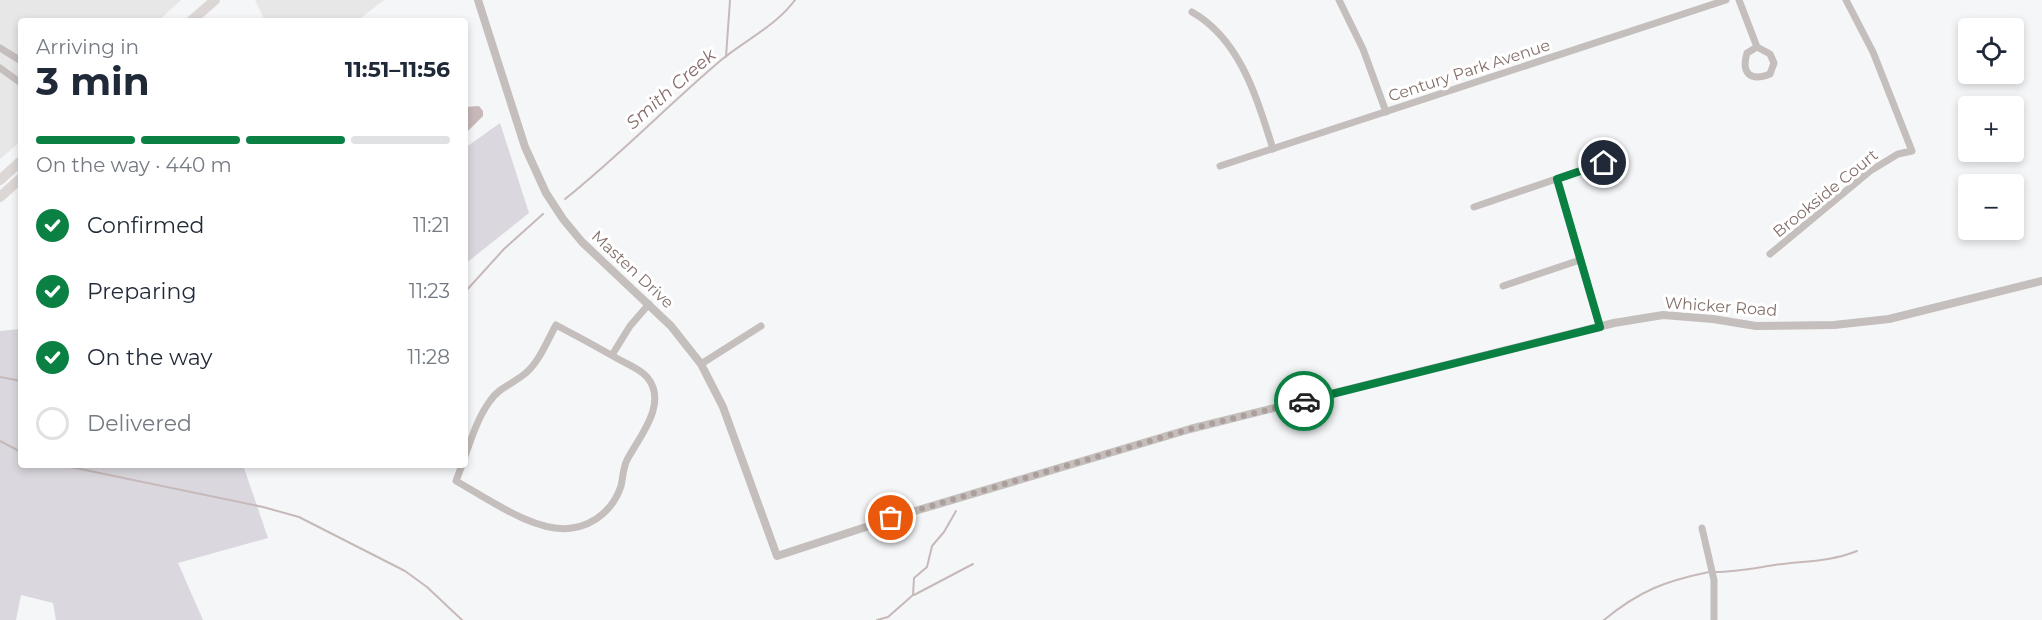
<!DOCTYPE html>
<meta charset="utf-8">
<style>
body{margin:0;font-family:Montserrat,sans-serif;background:#f6f6f7;color:#1f2937;height:100vh;display:flex;flex-direction:column;font-size:22px;white-space:nowrap}
*{box-sizing:border-box;margin:0}
p{font-size:20px;color:#747a83}
.icon{flex:none;width:33px;height:33px;fill:none;stroke:currentColor;stroke-width:2;stroke-linecap:round;stroke-linejoin:round}
.map{position:relative;flex:1;overflow:hidden}
.details{position:absolute;left:18px;top:18px;width:450px;height:450px;display:flex;flex-direction:column;background:#fff;border-radius:6px;box-shadow:0 3px 9px #0003}
.details>*{flex:none}
.buttons{position:absolute;left:1958px;top:18px;display:grid;gap:12px}
.buttons a{display:grid;place-items:center;width:66px;height:66px;border-radius:6px;background:#fff;box-shadow:0 3px 9px #0003;font-size:30px}
.pin{position:absolute;display:grid;place-items:center;width:51px;height:51px;color:#fff;margin:-26px;border:3px solid #fff;border-radius:50%;box-shadow:0 2px 6px #0007}
.courier{position:absolute;display:grid;place-items:center;width:60px;height:60px;margin:-30px;border:4px solid #0b8043;border-radius:50%;background:#fff;color:#222;box-shadow:0 2px 8px #0007}
.summary em{font-style:normal;font-weight:700}
.summary div{display:flex;flex-direction:column-reverse}
.summary{display:flex;align-items:center;justify-content:space-between;height:102px;padding:0 18px}
h1{font-size:39px;font-weight:700;line-height:45px}
.bar{display:grid;grid-template-columns:repeat(4,1fr);gap:9px 6px;align-content:center;height:72px;padding:0 18px}
.bar i{height:8px;border-radius:4px;background:#e0e1e3}
.bar .current{background:#0b8043}
.bar p{grid-column:span 4}
ol{padding:0 18px;list-style:none}
li{display:flex;align-items:center;gap:18px;height:66px}
li p{margin-inline-start:auto}
li .icon{padding:6px;border-radius:50%;background:#0b8043;color:#fff;stroke-width:4}
li:last-child{color:#747a83}
li i{width:33px;height:33px;border:3px solid #e0e1e3;border-radius:50%}
.map>svg:first-child{display:block}
.built{fill:#e8e7e8}
.green{fill:#dad7de}
.water{fill:#c7b9b9}
.lines{fill:none;stroke-linecap:round;stroke-linejoin:round}
.stream{stroke:#c7b9b9;stroke-width:2}
.minor{stroke:#c4bebc;stroke-width:7}
.tertiary{stroke:#c4bebc;stroke-width:8}
.primary{stroke:#dcd6d5;stroke-width:10}
.done{stroke:#ac9e9b;stroke-width:6;stroke-dasharray:0 10.8}
.route{stroke:#0b8043;stroke-width:8}
.labels{text-anchor:middle;stroke-width:6;stroke-linejoin:round;paint-order:stroke}
.street-label{font-size:16px;fill:#846f69;stroke:#fff}
.water-label{font-size:18px;font-style:italic;fill:#866b6a;stroke:#fff}
</style>
<div class="map">
<svg width="2042" height="620" viewBox="0 0 2042 620">
<rect width="100%" height="100%" fill="#f5f6f8"/>
<g class="built">
<path d="M 0,0 L 181,0 L 158,21 L 21,21 L 21,141 L 0,159 Z"/>
<path d="M 255,0 L 384,0 L 357,21 L 265,21 Z"/>
</g>
<g class="green">
<path d="M 500,123 L 529,213 L 465,264 L 465,148 Z"/>
<path d="M 20,329 L 21,465 L 243,465 L 268,538 L 178,563 L 203,620 L 56,620 L 53,603 L 21,595 L 16,620 L 0,620 L 0,331 Z"/>
</g>
<path class="water" d="M 479,106 L 483,111 L 483,116 L 465,134 L 465,107 Z"/>
<g class="lines">
<g class="stream">
<path d="M 726,57 L 730,0"/>
<path d="M 565,199 C 619,156 667,106 720,61 C 744,41 776,26 795,0"/>
<path d="M 465,292 L 504,249 L 543,214"/>
<path d="M 0,377 L 21,381"/>
<path d="M 0,441 L 21,452"/>
<path d="M 61,465 L 263,507 L 299,517 L 405,571 L 427,587 L 462,620"/>
<path d="M 1715,572 C 1736,572 1755,568 1775,565 C 1803,561 1830,562 1857,551"/>
<path d="M 914,595 L 973,564"/>
<path d="M 877,620 L 888,617 L 913,595 L 914,578 L 927,567 L 932,546 L 944,532 L 956,511"/>
<path d="M 1604,620 C 1639,591 1665,581 1709,572"/>
</g>
<g class="minor">
<path d="M 1339,0 L 1363,49 L 1386,112"/>
<path d="M 1739,0 L 1757,47 L 1770,54 L 1774,63 L 1770,74 C 1750,82 1741,73 1747,53 L 1757,47"/>
<path d="M 1192,12 C 1241,40 1257,99 1273,149"/>
<path d="M 0,48 L 21,61"/>
<path d="M 0,68 L 21,83"/>
<path d="M 1600,153 L 1607,173"/>
<path d="M 1220,166 L 1726,0"/>
<path d="M 1557,179 L 1600,327"/>
<path d="M 1474,207 L 1603,163"/>
<path d="M 1770,254 L 1870,171 L 1898,154 L 1912,151 L 1873,52 L 1846,0"/>
<path d="M 1503,286 L 1580,260"/>
<path d="M 612,355 L 630,326 L 649,304"/>
<path d="M 701,364 L 761,326"/>
<path d="M 462,465 L 456,481 C 487,498 536,534 572,528 C 595,525 614,508 621,486 C 623,477 623,468 627,460 C 639,437 669,403 647,377 C 640,369 629,365 620,360 C 599,348 577,336 556,325 C 547,341 540,360 527,372 C 515,383 499,387 490,401 C 478,417 472,437 465,456"/>
<path d="M 1702,528 L 1714,580 L 1714,620"/>
</g>
<path class="tertiary" d="M 478,0 L 525,147 L 546,193 L 563,219 L 582,242 L 671,326 L 701,364 L 723,407 L 777,556 L 915,511 L 1190,429 L 1614,323 L 1663,315 L 1713,319 L 1756,326 L 1834,325 L 1889,319 L 2042,281"/>
<g class="primary">
<path d="M 191,21 L 215,0"/>
<path d="M 0,180 L 21,161"/>
<path d="M 0,197 L 21,178"/>
</g>
</g>
<g class="lines">
<path class="done" d="M 891,518 L 1190,429 L 1304,401"/>
<path class="route" d="M 1304,401 L 1600,327 L 1557,179 L 1604,163"/>
</g>
<g class="labels">
<g class="street-label">
<text transform="translate(1469 70) rotate(-18)" y="6">Century Park Avenue</text>
<text transform="translate(1825 193) rotate(-39)" y="6">Brookside Court</text>
<text transform="translate(633 269) rotate(43)" y="6">Masten Drive</text>
<text transform="translate(1721 306) rotate(4)" y="6">Whicker Road</text>
</g>
<g class="water-label">
<text transform="translate(671 89) rotate(-41)" y="6">Smith Creek</text>
</g>
</g>
</svg>
<div class="buttons">
<a><svg class="icon" aria-label="locate" viewBox="0 0 24 24"><circle cx="12" cy="12" r="6"/><path d="M12 2v4M12 18v4M2 12h4M18 12h4"/></svg></a>
<a>+</a>
<a>−</a>
</div>
<div class="pin" style="left:891px;top:518px;background:#ea580c"><svg class="icon" aria-label="bag" viewBox="0 0 24 24"><path d="M5 8h14l-1 12H6zM9 8a3 3 0 0 1 6 0"/></svg></div>
<div class="pin" style="left:1604px;top:163px;background:#1f2937"><svg class="icon" aria-label="home" viewBox="0 0 24 24"><path d="M3 11l9-7 9 7M6 9v11h12V9"/></svg></div>
<div class="courier" style="left:1304px;top:401px"><svg class="icon" aria-label="car" viewBox="0 0 24 24"><path d="M5 17H2v-5l4-1 3-4h7l3 4 3 1v5h-3M9 17h6M6 11h13"/><circle cx="7" cy="17" r="2"/><circle cx="17" cy="17" r="2"/></svg></div>
<section class="details">
<div class="summary"><div><h1>3 min</h1><p>Arriving in</p></div><em>11:51–11:56</em></div>
<div class="bar"><i class="current"></i><i class="current"></i><i class="current"></i><i></i><p>On the way · 440 m</p></div>
<ol>
<li><svg class="icon" aria-label="check" viewBox="0 0 24 24"><path d="M5 12l5 5 9-10"/></svg>Confirmed<p>11:21</p></li>
<li><svg class="icon" aria-label="check" viewBox="0 0 24 24"><path d="M5 12l5 5 9-10"/></svg>Preparing<p>11:23</p></li>
<li><svg class="icon" aria-label="check" viewBox="0 0 24 24"><path d="M5 12l5 5 9-10"/></svg>On the way<p>11:28</p></li>
<li><i></i>Delivered</li>
</ol>
</section>
</div>
